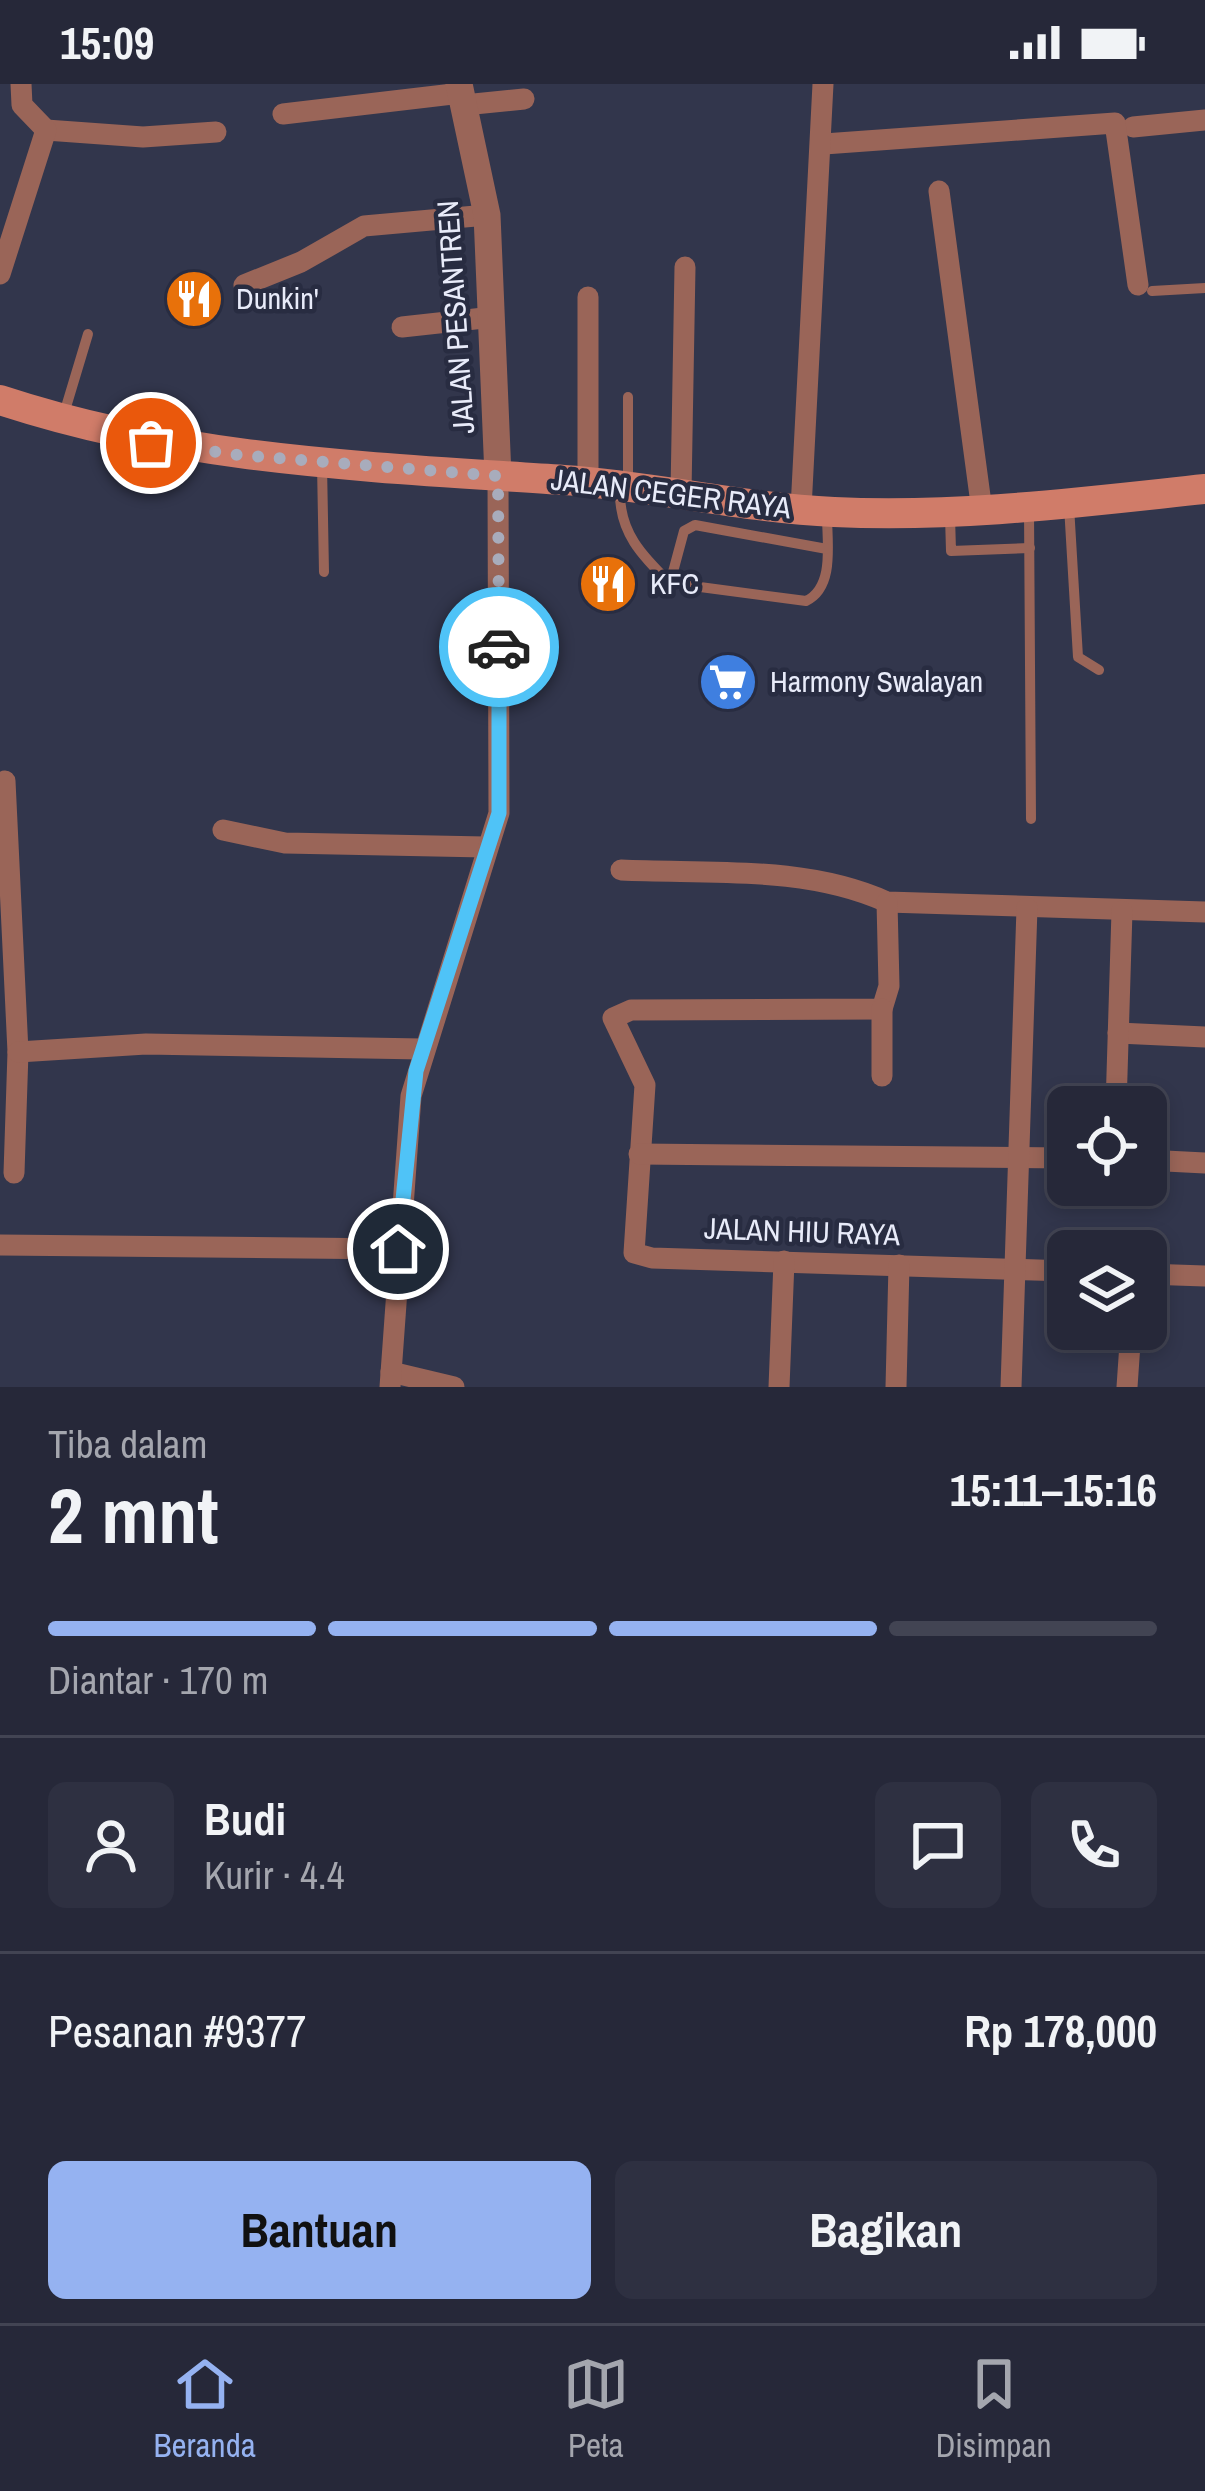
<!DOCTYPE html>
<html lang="id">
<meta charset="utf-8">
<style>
body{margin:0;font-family:"Archivo Narrow",sans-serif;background:#2e3041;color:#f1f3f6;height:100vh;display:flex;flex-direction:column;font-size:45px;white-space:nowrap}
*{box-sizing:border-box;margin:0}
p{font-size:39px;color:#a4a6ae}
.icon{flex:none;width:66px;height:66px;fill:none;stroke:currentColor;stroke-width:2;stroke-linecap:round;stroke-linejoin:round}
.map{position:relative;height:1303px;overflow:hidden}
.panel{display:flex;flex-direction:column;background:#262839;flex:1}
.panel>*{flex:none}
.controls{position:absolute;left:1047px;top:1002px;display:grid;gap:24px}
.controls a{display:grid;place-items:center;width:120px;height:120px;border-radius:18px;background:#262839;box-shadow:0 6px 18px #0003,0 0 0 3px #424453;font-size:60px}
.pin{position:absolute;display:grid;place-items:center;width:102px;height:102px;color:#fff;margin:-51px;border:6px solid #fff;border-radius:50%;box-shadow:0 3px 12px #0007}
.courier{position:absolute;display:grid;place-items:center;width:120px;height:120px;margin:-60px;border:9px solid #4fc3f7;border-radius:50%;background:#fff;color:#222;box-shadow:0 3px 15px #0007}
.headline em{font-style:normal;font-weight:800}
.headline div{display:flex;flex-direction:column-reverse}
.headline{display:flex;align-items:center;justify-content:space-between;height:204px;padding:0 48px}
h1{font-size:78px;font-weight:800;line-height:90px}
.bar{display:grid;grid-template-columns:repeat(4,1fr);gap:18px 12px;align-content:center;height:144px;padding:0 48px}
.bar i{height:15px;border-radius:9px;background:#424453}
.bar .on{background:#95b2f1}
.bar p{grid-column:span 4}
.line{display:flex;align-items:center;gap:30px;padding:0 48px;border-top:3px solid #424453}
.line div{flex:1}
.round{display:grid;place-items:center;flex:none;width:126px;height:126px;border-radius:18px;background:#2e3041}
.button{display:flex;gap:24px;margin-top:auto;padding:24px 48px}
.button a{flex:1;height:138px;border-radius:18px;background:#95b2f1;color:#111;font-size:48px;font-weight:800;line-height:138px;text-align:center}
.button a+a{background:#2e3041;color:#f1f3f6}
.status{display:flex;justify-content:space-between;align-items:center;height:84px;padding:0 60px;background:#262839;direction:ltr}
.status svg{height:33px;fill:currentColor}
.tabs{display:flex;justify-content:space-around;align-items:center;height:168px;border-top:3px solid #424453;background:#262839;font-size:33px;color:#a4a6ae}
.tabs a{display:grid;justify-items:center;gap:6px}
.tabs .on{color:#95b2f1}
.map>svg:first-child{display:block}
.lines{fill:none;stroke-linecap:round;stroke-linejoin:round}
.service{stroke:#9a6558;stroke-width:10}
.minor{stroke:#9a6558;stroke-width:21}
.tertiary{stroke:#9a6558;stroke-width:27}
.secondary{stroke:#d07c69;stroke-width:30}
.done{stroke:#a8acbc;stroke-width:12;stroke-dasharray:0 21.6}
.route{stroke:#4fc3f7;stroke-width:15}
.labels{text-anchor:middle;stroke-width:9;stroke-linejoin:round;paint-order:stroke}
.poi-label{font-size:30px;fill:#e8ebf9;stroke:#282c41;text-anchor:start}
.street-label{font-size:30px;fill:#e8ebf9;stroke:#282c41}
</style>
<div class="status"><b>15:09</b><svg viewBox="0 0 49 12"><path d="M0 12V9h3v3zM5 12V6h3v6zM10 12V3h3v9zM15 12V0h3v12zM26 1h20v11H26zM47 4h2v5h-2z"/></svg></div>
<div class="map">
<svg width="1205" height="1303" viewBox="0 0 1205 1303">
<rect width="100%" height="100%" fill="#32364c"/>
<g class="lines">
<g class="service">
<path d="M 1152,207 L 1205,204"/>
<path d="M 63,333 L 88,250"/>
<path d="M 322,381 L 324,488"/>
<path d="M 628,400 L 628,313"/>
<path d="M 620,407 C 619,448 642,472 670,499 L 806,517 C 835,503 827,459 827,431"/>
<path d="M 1069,422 L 1078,573 L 1099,586"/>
<path d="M 1029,426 L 1031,735"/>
<path d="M 950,432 L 951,467 L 1030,464"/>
<path d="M 670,499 L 684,447 L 695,441 L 827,465"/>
</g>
<g class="minor">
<path d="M 464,21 L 524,15"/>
<path d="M 283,30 L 461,9"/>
<path d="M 1133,43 L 1205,36"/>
<path d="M 46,46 L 143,53 L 216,48"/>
<path d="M 824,60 L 1115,39 L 1138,201"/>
<path d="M 939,107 L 982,427"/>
<path d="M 0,190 L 46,46 L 22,21 L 21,0"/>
<path d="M 244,201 L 301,178 L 364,142 L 487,131"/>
<path d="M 402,243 L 493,233"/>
<path d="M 588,398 L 588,213"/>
<path d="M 681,408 L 685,183"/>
<path d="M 801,425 L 823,0"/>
<path d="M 5,697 L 18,968 L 14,1089"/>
<path d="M 223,746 L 285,759 L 485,763"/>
<path d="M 621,786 C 709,790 806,781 887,818 L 1205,828"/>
<path d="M 887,818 L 889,902 L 882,925 L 631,926 L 613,934 L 645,1001 L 634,1169 L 652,1174 L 1068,1187"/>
<path d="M 882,925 L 882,992"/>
<path d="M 1118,949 L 1205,953"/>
<path d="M 18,968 L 146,960 L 422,965"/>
<path d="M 1116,1023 L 1122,827"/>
<path d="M 639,1070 L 1068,1074"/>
<path d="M 1146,1076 L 1205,1079"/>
<path d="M 0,1161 L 398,1165"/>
<path d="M 1146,1190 L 1205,1192"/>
<path d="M 391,1288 L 454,1303"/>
<path d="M 390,1303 L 411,1012 L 499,729 L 498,392"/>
<path d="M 779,1303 L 784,1177"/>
<path d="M 896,1303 L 899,1181"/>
<path d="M 1011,1303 L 1027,824"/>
<path d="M 1127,1303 L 1131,1245"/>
</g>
<path class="tertiary" d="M 459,0 L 487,131 L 498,392"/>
<path class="secondary" d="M 0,316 C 185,377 371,383 564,396 C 654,402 744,424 834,428 C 958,434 1082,418 1205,405"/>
</g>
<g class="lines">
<path class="done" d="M 151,359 L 239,371 L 498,392 L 499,563"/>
<path class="route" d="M 398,1165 L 416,987 L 499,729 L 499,563"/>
</g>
<defs>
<g id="restaurant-disc" transform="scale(3)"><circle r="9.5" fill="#e8710a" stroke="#282c41"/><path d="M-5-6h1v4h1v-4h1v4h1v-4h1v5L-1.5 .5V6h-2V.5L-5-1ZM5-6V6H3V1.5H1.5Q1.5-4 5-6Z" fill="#fff"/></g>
<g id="supermarket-disc" transform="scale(3)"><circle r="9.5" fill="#3f7fe0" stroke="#282c41"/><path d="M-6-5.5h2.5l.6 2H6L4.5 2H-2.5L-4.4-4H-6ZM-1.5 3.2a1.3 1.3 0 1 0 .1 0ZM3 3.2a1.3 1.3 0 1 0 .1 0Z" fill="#fff"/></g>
</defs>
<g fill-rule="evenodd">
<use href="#restaurant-disc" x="194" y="215"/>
<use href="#restaurant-disc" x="608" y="500"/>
<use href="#supermarket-disc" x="728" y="598"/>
</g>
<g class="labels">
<g class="poi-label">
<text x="236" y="225">Dunkin'</text>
<text x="650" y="510">KFC</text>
<text x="770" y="608">Harmony Swalayan</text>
</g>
<g class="street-label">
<text transform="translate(456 233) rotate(-94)" y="10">JALAN PESANTREN</text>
<text transform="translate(671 410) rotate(7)" y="10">JALAN CEGER RAYA</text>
<text transform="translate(802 1148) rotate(2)" y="10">JALAN HIU RAYA</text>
</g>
</g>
</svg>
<div class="controls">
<a><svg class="icon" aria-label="locate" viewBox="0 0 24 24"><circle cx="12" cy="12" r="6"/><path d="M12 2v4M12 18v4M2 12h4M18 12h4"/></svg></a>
<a><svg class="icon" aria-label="layers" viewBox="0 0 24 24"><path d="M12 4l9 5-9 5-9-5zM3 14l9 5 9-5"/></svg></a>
</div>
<div class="pin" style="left:151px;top:359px;background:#ea580c"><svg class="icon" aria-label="bag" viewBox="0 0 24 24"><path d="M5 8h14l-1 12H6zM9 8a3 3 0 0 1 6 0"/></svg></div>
<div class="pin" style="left:398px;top:1165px;background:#1f2937"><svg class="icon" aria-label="home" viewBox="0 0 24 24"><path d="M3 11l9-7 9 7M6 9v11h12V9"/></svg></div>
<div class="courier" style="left:499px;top:563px"><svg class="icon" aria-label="car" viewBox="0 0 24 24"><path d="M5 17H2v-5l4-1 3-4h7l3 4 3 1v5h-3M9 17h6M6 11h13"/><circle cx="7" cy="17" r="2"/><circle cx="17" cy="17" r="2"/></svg></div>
</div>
<section class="panel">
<div class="headline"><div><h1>2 mnt</h1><p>Tiba dalam</p></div><em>15:11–15:16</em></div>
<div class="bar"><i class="on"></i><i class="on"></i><i class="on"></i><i></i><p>Diantar · 170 m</p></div>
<div class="line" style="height:216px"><a class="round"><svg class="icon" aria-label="person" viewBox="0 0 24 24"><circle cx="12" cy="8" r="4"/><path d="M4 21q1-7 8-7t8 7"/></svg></a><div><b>Budi</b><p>Kurir · 4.4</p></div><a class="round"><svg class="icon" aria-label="chat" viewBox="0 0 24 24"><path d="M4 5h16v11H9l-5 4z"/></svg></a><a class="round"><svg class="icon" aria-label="phone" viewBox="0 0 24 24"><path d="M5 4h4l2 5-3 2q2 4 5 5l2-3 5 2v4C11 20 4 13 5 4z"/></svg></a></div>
<div class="line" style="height:156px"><div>Pesanan #9377</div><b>Rp 178,000</b></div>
<div class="button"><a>Bantuan</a><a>Bagikan</a></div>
</section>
<nav class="tabs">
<a class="on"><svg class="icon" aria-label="home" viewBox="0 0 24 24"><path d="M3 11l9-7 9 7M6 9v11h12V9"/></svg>Beranda</a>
<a><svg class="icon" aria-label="map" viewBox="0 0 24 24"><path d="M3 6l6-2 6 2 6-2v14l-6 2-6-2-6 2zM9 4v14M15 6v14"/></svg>Peta</a>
<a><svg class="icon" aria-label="saved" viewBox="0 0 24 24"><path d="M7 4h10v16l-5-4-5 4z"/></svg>Disimpan</a>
</nav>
